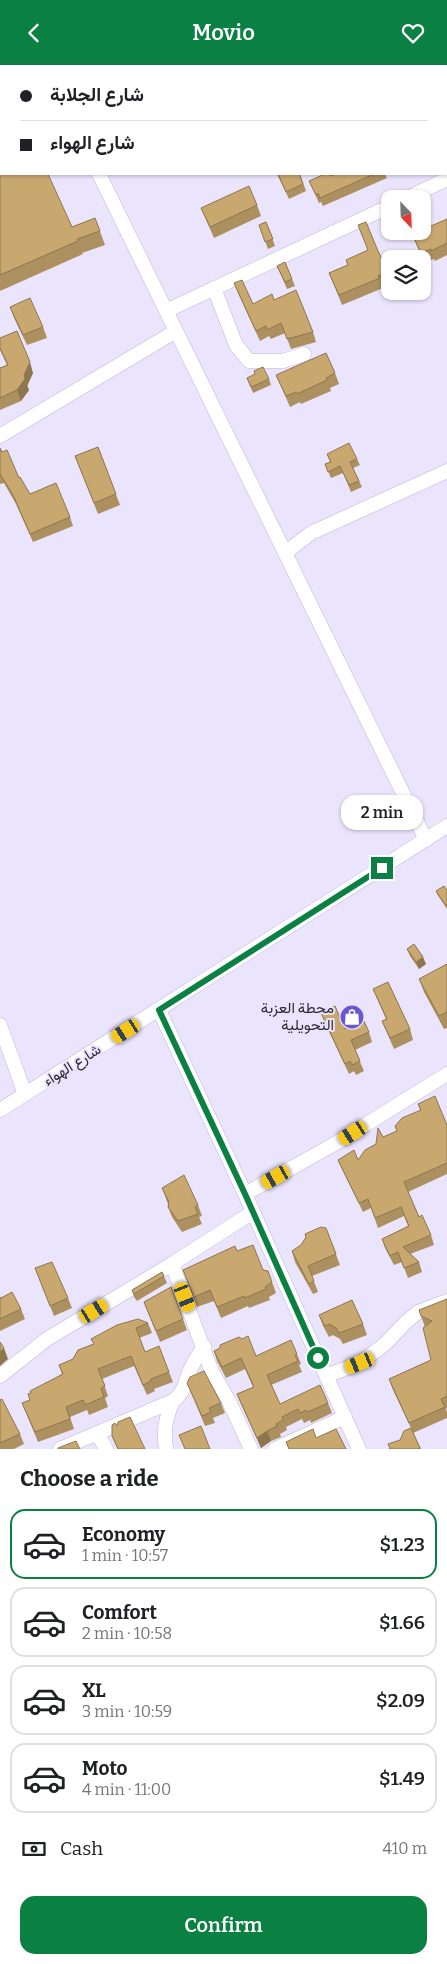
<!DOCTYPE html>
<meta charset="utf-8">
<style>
body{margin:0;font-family:Bitter,Vazirmatn,serif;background:#f2f2f2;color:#202124;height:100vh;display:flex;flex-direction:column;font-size:19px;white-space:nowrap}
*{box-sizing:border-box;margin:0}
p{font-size:16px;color:#757577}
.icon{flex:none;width:28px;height:28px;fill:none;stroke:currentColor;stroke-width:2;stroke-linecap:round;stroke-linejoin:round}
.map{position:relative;height:1384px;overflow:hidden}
.panel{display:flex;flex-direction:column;background:#fff;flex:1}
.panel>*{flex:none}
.top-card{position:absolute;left:0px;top:0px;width:448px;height:110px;box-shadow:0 1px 4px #0004;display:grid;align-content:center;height:110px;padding:0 20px;background:#fff}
.needle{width:32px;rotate:157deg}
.tools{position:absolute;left:381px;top:125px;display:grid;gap:10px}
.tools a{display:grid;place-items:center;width:50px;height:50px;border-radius:10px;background:#fff;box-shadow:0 1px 4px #0004;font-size:25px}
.end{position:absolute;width:22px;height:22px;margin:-11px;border:6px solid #0b8043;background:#fff;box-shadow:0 0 0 2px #fff}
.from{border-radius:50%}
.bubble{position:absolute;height:35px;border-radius:15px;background:#fff;box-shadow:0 1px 4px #0004;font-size:16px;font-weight:600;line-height:35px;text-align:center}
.car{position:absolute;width:15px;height:30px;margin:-15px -8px;border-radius:6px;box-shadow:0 0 4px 1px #0007;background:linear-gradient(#f5c518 24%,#345 0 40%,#f5c518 0 76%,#345 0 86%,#f5c518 0)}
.top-card b{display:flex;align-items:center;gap:18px;height:48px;font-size:19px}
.top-card b+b{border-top:1px solid #e0e0e0}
.top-card i{width:12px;height:12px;background:#202124}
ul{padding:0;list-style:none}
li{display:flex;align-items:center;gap:15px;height:70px;margin:0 10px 8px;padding:0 10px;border:2px solid #e0e0e0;border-radius:15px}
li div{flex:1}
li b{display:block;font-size:19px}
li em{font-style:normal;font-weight:600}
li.selected{border-color:#0b8043}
li>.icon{width:45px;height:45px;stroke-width:1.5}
h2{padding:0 20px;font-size:22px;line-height:60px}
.pay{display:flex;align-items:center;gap:12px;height:55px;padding:0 20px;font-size:19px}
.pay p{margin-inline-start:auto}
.button{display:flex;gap:10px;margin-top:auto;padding:10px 20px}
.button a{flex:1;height:58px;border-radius:15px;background:#0b8043;color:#fff;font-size:20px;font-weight:600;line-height:58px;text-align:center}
header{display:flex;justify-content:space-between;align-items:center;height:65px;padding:0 20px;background:#0b8043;color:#fff;font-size:22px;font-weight:600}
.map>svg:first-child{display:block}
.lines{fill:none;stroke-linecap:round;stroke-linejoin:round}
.minor-casing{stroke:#bfb7d6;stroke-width:15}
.minor{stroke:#fff;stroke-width:14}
.wall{fill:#ad9060}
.shaded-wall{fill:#8d764e}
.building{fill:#c9a870;stroke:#8d764e}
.route{stroke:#0b8043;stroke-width:6}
.labels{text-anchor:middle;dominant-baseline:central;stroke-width:4;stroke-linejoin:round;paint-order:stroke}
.poi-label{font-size:15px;fill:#2c2934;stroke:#eae4fd;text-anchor:end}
.street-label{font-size:15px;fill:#2c2934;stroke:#eae4fd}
</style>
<header><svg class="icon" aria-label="back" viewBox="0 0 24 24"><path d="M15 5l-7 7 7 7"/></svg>Movio<svg class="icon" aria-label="heart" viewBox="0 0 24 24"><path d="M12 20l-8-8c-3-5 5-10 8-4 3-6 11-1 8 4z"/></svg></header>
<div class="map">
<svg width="447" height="1384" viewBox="0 0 447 1384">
<rect width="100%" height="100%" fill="#eae4fd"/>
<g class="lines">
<defs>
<g id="minor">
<path d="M46 0V1"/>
<path d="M438 0 439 1"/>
<path d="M370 1 373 0"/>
<path d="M446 13 447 14"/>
<path d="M0 44 1 43"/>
<path d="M99 109 426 775"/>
<path d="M405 134 447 114"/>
<path d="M214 223 236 280 249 296H283L304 289"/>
<path d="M166 246 390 141"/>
<path d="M0 371 176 266"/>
<path d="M285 488 311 468 447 406"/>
<path d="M159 945 245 1129 359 1384"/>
<path d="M0 960 25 1029"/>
<path d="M0 1045 447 761"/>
<path d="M245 1129 338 1077 447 1009"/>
<path d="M172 1199 212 1307 229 1336 251 1384"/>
<path d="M0 1311 47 1274 172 1199 253 1147"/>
<path d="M326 1311 360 1298 385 1279 405 1258 418 1247 447 1236"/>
<path d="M97 1368 106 1384"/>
<path d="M60 1384 173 1336C186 1326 185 1316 191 1303 194 1296 200 1288 204 1281"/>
<path d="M166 1384C163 1365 166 1352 173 1336"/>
<path d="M275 1384 345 1352"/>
</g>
</defs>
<use href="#minor" class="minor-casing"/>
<use href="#minor" class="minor"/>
</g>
<g class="wall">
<path d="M133 0H205V1H130Z"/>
<path d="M293 0H318L315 1H293Z"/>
<path d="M330 0H351L348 1H330Z"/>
<path d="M0 50 72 162 95 153 105 180 82 188 83 189 0 226Z"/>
<path d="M277 109H300L306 126 289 134Z"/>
<path d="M336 109H385L387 113 323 141 321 137 319 138 309 116 330 111Z"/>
<path d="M257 140 261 151 214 173 201 143Z"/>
<path d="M447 154V190L435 196 434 194 424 198 412 169Z"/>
<path d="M266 157 275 181 268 184 259 160Z"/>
<path d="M407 166H414L408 169Z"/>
<path d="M378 186 388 206 390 211V218L382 221 383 223 342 240 329 208Z"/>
<path d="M277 201 292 214 295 221 287 224Z"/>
<path d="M234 218 253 239 274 235 313 267 316 277 291 284 285 268 271 274 269 271 260 276 238 228Z"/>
<path d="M10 242 43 262 47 273 27 280 14 253Z"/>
<path d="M0 273 33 308 27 321 29 325 21 336 0 345V303L7 300 0 285Z"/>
<path d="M335 308 339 319 330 323 331 326 301 339 300 337 290 342 276 310Z"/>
<path d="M247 313 269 314 271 320 253 328Z"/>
<path d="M98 382 120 440 98 449 75 391Z"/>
<path d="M0 383 30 429 70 452 73 461 33 477 16 439 4 418 0 419Z"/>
<path d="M327 389 357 394 360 400 353 403 362 422 351 427 343 408 331 413 325 399 330 397Z"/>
<path d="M447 825V844L437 829 436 826Z"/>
<path d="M407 884 426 899 419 904 410 891Z"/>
<path d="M447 899V963L444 964 424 927 419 914Z"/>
<path d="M373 924 410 964 413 975 394 984 382 956 386 954Z"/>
<path d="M321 948 345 964 369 967 372 977 355 985 364 1006 356 1010 354 1006 349 1009 325 958Z"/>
<path d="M418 1039 447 1060V1109L408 1127 419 1152 431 1170 434 1180 410 1189 419 1197 422 1207 408 1213 402 1197 394 1200 385 1183 382 1174 408 1161 404 1151 378 1163 371 1143 363 1147 342 1104 338 1095H358L383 1072 397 1066 420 1045Z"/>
<path d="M162 1123 198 1140 202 1151 199 1152 202 1159 182 1167 172 1152 168 1142V1139Z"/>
<path d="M326 1163 340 1200 312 1211 318 1227 313 1229 295 1197 292 1186Z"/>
<path d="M237 1186 263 1205 268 1206 276 1228 269 1232 270 1235 249 1243 248 1241 221 1253 214 1236 197 1242 183 1205Z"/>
<path d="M35 1203 68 1233 72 1243 54 1251Z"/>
<path d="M162 1207 167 1218 137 1236 134 1232 132 1225Z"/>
<path d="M171 1222 187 1265 160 1277 144 1237Z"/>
<path d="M0 1232 1 1233 21 1244 25 1254 0 1266Z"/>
<path d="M447 1234V1343L446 1344 447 1347V1353L413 1368 421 1384H389L400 1375 411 1363 393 1325 389 1314 431 1295 425 1262 421 1251Z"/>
<path d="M319 1250 363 1259 367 1270 343 1279 340 1274 333 1270 329 1272 323 1261Z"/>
<path d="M148 1258 152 1268 139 1273 145 1287 169 1307 173 1317 154 1324 155 1326 147 1330 134 1301 102 1314 108 1331 105 1333 108 1342 89 1350 87 1345 70 1352 74 1364 38 1377 22 1338 30 1335 28 1329 62 1309 59 1300 73 1294 78 1285Z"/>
<path d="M214 1286 256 1291 297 1289 301 1299 299 1300 302 1307 271 1320 280 1339 328 1338 332 1348 311 1358 310 1355 304 1358 302 1354 286 1362 287 1365 280 1369 281 1372 271 1376 261 1383 241 1339 237 1329 253 1322 245 1304 226 1313 217 1296Z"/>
<path d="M187 1318 221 1338 225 1348 213 1353 215 1358 205 1361Z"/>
<path d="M0 1335 20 1369 24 1379 14 1384H0Z"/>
</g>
<g class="shaded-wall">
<path d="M30 297 33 308 27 321 24 310Z"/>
<path d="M25 314 29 325 21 336 17 325Z"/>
<path d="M423 892 426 899 419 904 416 897Z"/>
<path d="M4 1283 8 1294 0 1301V1287Z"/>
<path d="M267 1366 271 1376 261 1383 257 1373Z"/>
</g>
<g class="building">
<path d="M133 0H178L176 1H130Z"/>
<path d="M0 50H1V109H48L72 162 95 153 100 166 77 174 78 176 0 210Z"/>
<path d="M278 109H299L303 119 286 127Z"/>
<path d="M325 109H329L330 111 336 109H374L320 133 318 128 316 130 309 116Z"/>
<path d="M249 121 257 140 210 162 201 143Z"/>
<path d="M447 154V178L431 186V184L421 188 412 169 419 166H422V165Z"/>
<path d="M266 157 273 174 265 177 259 160Z"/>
<path d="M366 157 378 186 388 206 378 211 380 213 339 230 329 208 348 200 346 195 368 185 358 160Z"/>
<path d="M285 197 292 214 285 217 277 201Z"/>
<path d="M242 215 253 239 272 229 274 235 296 225 313 267 287 274 281 258 267 265 266 261 256 266 234 218Z"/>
<path d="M30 233 43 262 23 270 10 242Z"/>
<path d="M17 266 30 297 24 310 25 314 17 325 0 333V303L8 300 0 283V273Z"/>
<path d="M326 288 335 308 326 313 327 315 297 329 296 327 286 331 276 310Z"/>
<path d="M263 302 269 314 251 322 247 313 255 309 254 306Z"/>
<path d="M349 378 357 394 350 397 359 416 349 420 340 401 328 407 325 399 331 397 327 389Z"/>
<path d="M98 382 116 429 94 438 75 391Z"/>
<path d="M0 383 2 387 7 385 19 413 20 412 30 429 56 418 70 452 30 469 13 430 0 409Z"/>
<path d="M444 821 447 825V840L446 841 436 826Z"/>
<path d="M414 879 423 892 416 897 407 884Z"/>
<path d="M447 899V947L439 951 419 914Z"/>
<path d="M388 917 410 964 390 973 382 956 387 954 373 924Z"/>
<path d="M335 941 345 964 364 956 369 967 351 975 360 996 352 1000 350 996 345 999 321 948Z"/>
<path d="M435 1031 447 1060V1098L404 1117 419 1152 422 1150 431 1170 403 1182 419 1197 404 1203 398 1187 390 1191 382 1174 409 1161 401 1142 375 1153 368 1134 359 1138 338 1095 354 1085 358 1095 365 1085 376 1079 378 1063 383 1072 397 1066 395 1061 402 1053 421 1045 418 1039Z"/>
<path d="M184 1110 198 1140 195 1142 198 1149 178 1156 168 1142 169 1137 162 1123Z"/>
<path d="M321 1162 326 1163 336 1189 308 1201 314 1216 309 1219 292 1186 301 1180 306 1172 305 1169Z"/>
<path d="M253 1180 263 1205 268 1206 272 1217 265 1222 266 1224 245 1233 244 1231 217 1242 210 1225 194 1232 183 1205 235 1181 237 1186Z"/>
<path d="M52 1197 68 1233 50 1241 35 1203Z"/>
<path d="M162 1207 164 1211 134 1229 132 1225Z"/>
<path d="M171 1222 183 1254 156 1266 144 1237Z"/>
<path d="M12 1227 21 1244 0 1254V1232L1 1233Z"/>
<path d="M447 1234V1331L441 1334 445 1342 409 1358 389 1314 431 1295 423 1263 432 1256 421 1251 419 1245Z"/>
<path d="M352 1235 363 1259 339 1268 336 1263 329 1259 325 1261 319 1250Z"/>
<path d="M138 1254 148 1258 136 1263 145 1287 159 1281 169 1307 151 1314V1316L143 1320 131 1291 98 1304 105 1321 101 1323 104 1332 85 1340 83 1335 66 1342 70 1354 35 1367 22 1338 30 1335 28 1329 31 1328 30 1326 63 1309 59 1300 73 1294 78 1285 94 1279 91 1274 117 1260Z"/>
<path d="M248 1271 256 1291 291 1275 297 1289 295 1290 298 1296 267 1310 280 1339 320 1320 328 1338 308 1347 306 1345 300 1348 298 1344 282 1352 283 1355 276 1359 277 1361 267 1366 257 1373 237 1329 254 1322 241 1293 222 1302 214 1286 220 1283V1280L239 1272 242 1274Z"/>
<path d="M0 1277 4 1283 0 1287Z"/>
<path d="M204 1306 221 1338 209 1343 211 1347 202 1351 187 1318 190 1312Z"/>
<path d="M2 1334 20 1369 0 1378V1335Z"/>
<path d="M130 1352 145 1384H118L112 1371V1360L115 1358 117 1361 118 1357Z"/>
<path d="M201 1361 210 1384H185L179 1370Z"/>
<path d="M411 1363 420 1383 418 1384H389L390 1383 388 1379 400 1375 404 1366Z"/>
<path d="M313 1364 316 1373 336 1364 346 1384H289L286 1377Z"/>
<path d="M76 1376 80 1384H58V1383Z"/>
</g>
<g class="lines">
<path class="route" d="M318 1293 245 1129 159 945 382 803"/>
</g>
<defs>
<symbol id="shop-disc" viewBox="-11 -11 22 22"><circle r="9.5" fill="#6b57d0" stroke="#eae4fd"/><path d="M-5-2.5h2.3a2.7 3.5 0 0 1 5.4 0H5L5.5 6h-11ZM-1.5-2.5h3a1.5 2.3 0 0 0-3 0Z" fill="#fff"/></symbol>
</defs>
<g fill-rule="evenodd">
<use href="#shop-disc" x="338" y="938" width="28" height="28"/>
</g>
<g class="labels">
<g class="poi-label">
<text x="334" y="943">محطة العزبة<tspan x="334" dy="17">التحويلية</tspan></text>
</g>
<g class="street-label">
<text transform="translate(72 1000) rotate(-32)">شارع الهواء</text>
</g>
</g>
</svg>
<div class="tools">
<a><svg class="needle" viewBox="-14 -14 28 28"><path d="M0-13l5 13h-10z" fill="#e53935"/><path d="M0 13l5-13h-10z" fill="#757577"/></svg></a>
<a><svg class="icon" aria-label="layers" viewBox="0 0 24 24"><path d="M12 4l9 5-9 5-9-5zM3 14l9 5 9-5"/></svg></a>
</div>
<i class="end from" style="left:318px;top:1293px"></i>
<i class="end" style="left:382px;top:803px"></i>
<div class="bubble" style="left:341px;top:730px;width:82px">2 min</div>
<i class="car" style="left:126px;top:966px;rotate:238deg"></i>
<i class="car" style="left:353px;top:1068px;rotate:238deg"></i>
<i class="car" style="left:276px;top:1112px;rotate:241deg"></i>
<i class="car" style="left:185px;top:1232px;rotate:158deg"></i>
<i class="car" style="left:94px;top:1246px;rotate:59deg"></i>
<i class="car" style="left:360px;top:1298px;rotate:248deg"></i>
<div class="top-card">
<b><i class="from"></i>شارع الجلابة</b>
<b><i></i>شارع الهواء</b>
</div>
</div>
<section class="panel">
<h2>Choose a ride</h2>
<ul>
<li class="selected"><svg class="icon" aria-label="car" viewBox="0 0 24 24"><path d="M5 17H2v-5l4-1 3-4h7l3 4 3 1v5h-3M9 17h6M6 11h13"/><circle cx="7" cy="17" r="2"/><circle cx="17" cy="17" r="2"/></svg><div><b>Economy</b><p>1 min · 10:57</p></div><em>$1.23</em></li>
<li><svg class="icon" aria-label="car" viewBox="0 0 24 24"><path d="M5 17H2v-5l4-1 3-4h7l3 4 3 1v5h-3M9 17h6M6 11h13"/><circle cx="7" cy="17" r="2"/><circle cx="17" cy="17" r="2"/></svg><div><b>Comfort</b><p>2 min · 10:58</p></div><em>$1.66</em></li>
<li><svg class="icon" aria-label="car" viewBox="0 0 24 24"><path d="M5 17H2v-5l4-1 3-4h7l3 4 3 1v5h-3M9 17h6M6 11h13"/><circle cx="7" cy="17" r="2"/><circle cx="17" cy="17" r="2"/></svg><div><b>XL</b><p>3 min · 10:59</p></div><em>$2.09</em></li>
<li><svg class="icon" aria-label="car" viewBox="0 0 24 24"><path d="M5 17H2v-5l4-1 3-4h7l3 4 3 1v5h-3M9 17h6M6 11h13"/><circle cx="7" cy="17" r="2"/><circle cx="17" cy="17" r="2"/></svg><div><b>Moto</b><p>4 min · 11:00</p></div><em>$1.49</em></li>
</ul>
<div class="pay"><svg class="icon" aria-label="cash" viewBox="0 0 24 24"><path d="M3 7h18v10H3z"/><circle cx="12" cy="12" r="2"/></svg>Cash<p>410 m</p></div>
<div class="button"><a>Confirm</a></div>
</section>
